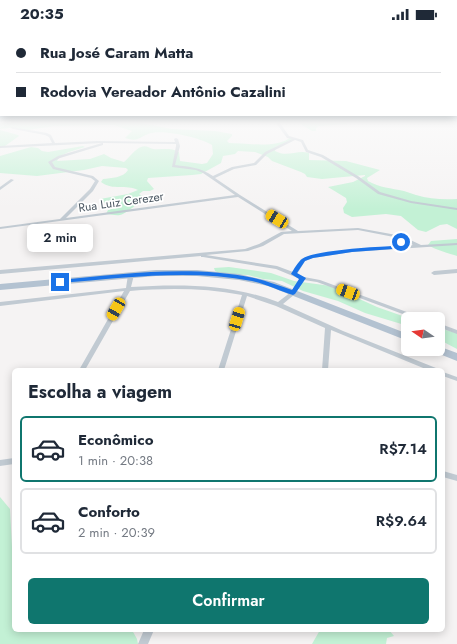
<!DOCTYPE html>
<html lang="pt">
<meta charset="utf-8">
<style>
body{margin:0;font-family:Jost,sans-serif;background:#f6f6f7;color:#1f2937;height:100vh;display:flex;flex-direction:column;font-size:15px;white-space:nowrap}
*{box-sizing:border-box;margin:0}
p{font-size:13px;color:#747a83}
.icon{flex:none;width:22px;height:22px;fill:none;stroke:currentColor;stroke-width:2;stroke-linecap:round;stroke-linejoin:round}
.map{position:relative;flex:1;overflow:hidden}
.sheet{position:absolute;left:12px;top:340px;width:433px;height:264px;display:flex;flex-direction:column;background:#fff;border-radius:6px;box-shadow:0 2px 10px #0003}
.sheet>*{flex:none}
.hud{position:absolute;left:0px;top:0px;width:457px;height:88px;box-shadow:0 2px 10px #0003;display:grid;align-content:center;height:88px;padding:0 16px;background:#fff}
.needle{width:26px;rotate:283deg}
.fabs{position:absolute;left:401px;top:284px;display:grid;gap:8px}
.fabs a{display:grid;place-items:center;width:44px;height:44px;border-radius:6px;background:#fff;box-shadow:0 2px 10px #0003;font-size:20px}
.end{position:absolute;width:18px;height:18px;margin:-9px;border:5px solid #1a73e8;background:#fff;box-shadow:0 0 0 2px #fff}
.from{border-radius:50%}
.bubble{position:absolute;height:28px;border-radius:6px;background:#fff;box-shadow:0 2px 10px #0003;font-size:13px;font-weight:600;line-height:28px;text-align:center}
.car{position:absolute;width:12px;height:24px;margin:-12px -6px;border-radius:5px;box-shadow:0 0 3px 1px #0007;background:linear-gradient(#f5c518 24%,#345 0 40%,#f5c518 0 76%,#345 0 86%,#f5c518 0)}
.hud b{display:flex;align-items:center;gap:14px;height:38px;font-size:15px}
.hud b+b{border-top:1px solid #e0e1e3}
.hud i{width:10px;height:10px;background:#1f2937}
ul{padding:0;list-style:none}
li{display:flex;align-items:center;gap:12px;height:66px;margin:0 8px 6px;padding:0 8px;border:2px solid #e0e1e3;border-radius:6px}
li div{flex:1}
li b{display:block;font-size:15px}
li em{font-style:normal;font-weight:600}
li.current{border-color:#0f766e}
li>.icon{width:36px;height:36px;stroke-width:1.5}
h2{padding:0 16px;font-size:18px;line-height:48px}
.action{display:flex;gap:8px;margin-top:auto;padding:8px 16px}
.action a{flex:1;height:46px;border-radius:6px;background:#0f766e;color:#fff;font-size:16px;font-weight:600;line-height:46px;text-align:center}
.status{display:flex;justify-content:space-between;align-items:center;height:28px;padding:0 20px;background:#fff;direction:ltr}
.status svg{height:11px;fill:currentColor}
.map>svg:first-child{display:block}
.green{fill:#c3f1d5}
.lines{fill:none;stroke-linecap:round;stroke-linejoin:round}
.street{fill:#c1cad2;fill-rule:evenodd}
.primary{fill:#b3c2d1;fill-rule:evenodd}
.route{fill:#1a73e8}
.labels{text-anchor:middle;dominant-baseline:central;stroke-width:3.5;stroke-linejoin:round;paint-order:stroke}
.far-street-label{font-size:12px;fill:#4a5661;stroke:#fff}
</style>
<div class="status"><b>20:35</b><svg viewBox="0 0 49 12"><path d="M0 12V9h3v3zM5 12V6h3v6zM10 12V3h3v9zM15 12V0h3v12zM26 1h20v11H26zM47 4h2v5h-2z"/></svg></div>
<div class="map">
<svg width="457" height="616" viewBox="0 0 457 616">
<rect width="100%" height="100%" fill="#f5f3f3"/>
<g class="green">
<path d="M0 95H141L172 101 215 103 232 106V108L227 113 229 115C246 115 277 121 291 109L294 111C290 116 281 116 276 119L275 123C288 130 297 121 309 125V132L346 133 380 142 367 150 368 153C380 160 391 160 404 163 408 164 412 166 416 167 429 171 444 172 457 171V201L447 196 440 197 426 204 418 202 401 188 386 186 352 189 344 185 343 180 347 174 346 170 328 159 353 154 365 148V147L322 151 307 149 305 146 301 144 272 133 268 129 255 124 238 123 235 126 223 128 221 135 201 146 192 147 148 150 147 153 154 161 150 163H143L139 166 142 168C142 174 125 186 120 187 116 188 111 186 106 186L108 182 114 180V177L102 174 100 171 128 166 138 162C126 156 113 163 101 154L103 151C111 150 123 150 128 142L126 140 102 138 84 142 37 148 0 145V128L31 119 38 120 42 123 48 124 83 118 85 119 69 124 60 128 57 133 90 131 104 126 111 130 124 134C129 130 135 121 141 119 146 117 149 120 153 121 162 122 170 119 179 124L180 133 202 136 207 135 213 126 212 117C202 110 160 100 148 106 138 110 138 114 125 110L132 103 114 97H103L54 98 28 102 10 100 0 101Z"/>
<path d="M299 95H347V96L319 98 316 100V103H312Z"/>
<path d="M0 102 18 107 19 108 5 118 0 119Z"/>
<path d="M457 211V228C450 226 434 221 428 217L431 213Z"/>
<path d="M229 239 271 245 294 253 331 258 377 279 411 291H408V298L365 285 338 273 303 263 282 253 263 251 248 247 222 246 215 243 214 240Z"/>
<path d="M438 300 457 305V321L438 311Z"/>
<path d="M0 469 10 481 12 519 14 522V602H132L137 611 138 616H0Z"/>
<path d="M320 602H389L394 608 387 610 386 616H312Z"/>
</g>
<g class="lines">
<g class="street">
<path d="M276 95H280L289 108 303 112 308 122 323 127 358 148 380 164 411 173 457 180V182L411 175 378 166 356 150 321 129 306 124 301 114 295 112 267 126 256 137 234 141 215 150 240 167 298 203 358 200 402 208 421 217 457 215V217L352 224 313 230 305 233 297 246 304 249 320 252 423 290 424 291H416L317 254 304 252 295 266 283 276 343 303 436 340 437 342H428L331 302 328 342H322L325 300 276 278 247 268 224 342H218L242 267C204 260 168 260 130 263L85 342H79L124 263 0 278V274L126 260 128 247 131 245 134 247 131 259C181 256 231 256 278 274L291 264 300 251 276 241 203 229H201V228L0 246V242L245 221 259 216 281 204 292 203 238 169 0 201V199L60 191 90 161 95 153 91 150 53 141 48 134 58 128 102 115 0 120V118L52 115 49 109 45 107 13 101 11 100 12 99 47 105 51 107 55 115 97 113 175 114 174 111 176 110 178 111 180 118 175 137C191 139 199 139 213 148L232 139 254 135 265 124 292 111 287 110ZM103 115 176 116V118L172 139 196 142 203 145 235 167 66 190 93 163 99 153 93 148 55 139 52 134 60 130 103 117ZM358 202 399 210 413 217 352 222 312 228 301 231 293 244 277 238 206 227 248 223 263 218 284 206Z"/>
<path d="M11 151 14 152 0 162V159Z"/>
<path d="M457 241V245L434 247 431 245 434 243Z"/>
<path d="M438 295 457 302V306L438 299Z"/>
<path d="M443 344 457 349V353L443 348Z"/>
<path d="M14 430V436L0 438V432Z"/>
<path d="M443 443 457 447V453L443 449Z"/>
<path d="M144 602H154L148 616H138Z"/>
</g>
<g class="primary">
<path d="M156 242H197L239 246 274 254 408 306V313L268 258 239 252 197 248H156L0 262V256Z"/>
<path d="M438 318 457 325V333L432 323 431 321H438Z"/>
</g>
</g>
<linearGradient id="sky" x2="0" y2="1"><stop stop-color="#85c3ea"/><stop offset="0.52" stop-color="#fafafa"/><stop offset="1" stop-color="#fafafa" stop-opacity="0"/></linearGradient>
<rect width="457" height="181" fill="url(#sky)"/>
<path class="route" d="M400 213 404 214 403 218 393 221 352 224 313 230 305 233 297 245 306 250 295 266 293 267C280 263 266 256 252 253 189 241 124 250 60 255L57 254 60 252C124 246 190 237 254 250 267 253 280 258 292 262L299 251 291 246C294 241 298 234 302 231 314 222 375 219 392 218L398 216Z"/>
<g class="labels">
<g class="far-street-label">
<text transform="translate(121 174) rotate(-8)">Rua Luiz Cerezer</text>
</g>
</g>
</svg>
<div class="fabs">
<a><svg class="needle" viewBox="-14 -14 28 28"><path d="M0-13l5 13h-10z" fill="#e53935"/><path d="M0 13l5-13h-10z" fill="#747a83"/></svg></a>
</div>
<i class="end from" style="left:401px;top:214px"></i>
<i class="end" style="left:60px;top:254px"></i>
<div class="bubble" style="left:27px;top:196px;width:66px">2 min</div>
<i class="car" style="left:277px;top:191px;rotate:301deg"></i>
<i class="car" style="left:348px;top:264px;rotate:290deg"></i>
<i class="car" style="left:116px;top:281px;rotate:210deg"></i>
<i class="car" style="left:237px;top:291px;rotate:17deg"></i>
<div class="hud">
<b><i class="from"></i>Rua José Caram Matta</b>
<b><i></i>Rodovia Vereador Antônio Cazalini</b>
</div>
<section class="sheet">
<h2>Escolha a viagem</h2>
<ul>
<li class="current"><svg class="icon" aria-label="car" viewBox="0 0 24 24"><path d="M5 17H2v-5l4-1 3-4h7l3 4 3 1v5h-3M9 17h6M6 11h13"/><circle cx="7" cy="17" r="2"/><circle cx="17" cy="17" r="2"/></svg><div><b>Econômico</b><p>1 min · 20:38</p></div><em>R$7.14</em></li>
<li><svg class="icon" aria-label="car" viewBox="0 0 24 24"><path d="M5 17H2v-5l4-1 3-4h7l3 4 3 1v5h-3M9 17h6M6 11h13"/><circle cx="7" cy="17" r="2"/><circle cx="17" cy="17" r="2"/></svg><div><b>Conforto</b><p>2 min · 20:39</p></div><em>R$9.64</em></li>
</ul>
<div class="action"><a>Confirmar</a></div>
</section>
</div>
